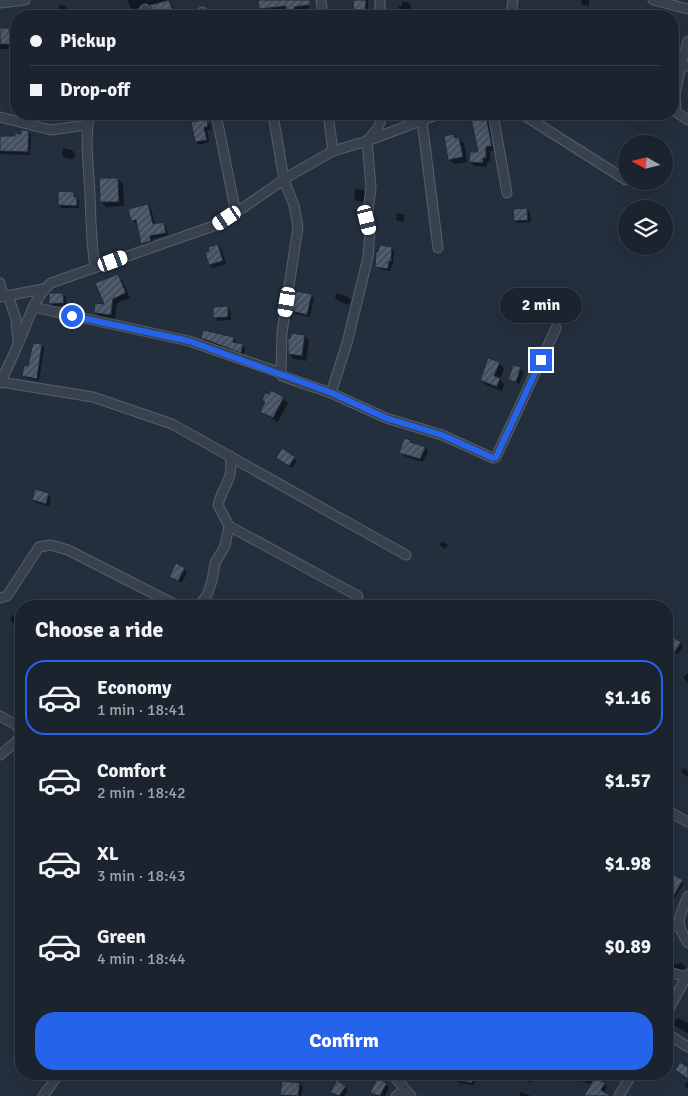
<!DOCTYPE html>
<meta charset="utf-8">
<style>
body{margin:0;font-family:Signika,sans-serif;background:#282f3a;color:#f1f3f6;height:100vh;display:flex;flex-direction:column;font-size:19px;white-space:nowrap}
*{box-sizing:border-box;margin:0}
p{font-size:16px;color:#a0a4aa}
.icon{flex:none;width:28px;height:28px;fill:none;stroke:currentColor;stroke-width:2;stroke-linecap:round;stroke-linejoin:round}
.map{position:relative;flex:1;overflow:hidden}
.drawer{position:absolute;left:15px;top:600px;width:658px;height:480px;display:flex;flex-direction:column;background:#1b232e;border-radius:20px;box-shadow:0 5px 20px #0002,0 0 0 1px #39404a}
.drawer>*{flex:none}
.hud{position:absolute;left:10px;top:10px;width:669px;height:110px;border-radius:20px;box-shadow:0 5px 20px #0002,0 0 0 1px #39404a;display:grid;align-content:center;height:110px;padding:0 20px;background:#1b232e}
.needle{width:32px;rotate:278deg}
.controls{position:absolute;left:618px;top:135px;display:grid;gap:10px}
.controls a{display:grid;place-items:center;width:55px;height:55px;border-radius:50%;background:#1b232e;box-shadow:0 5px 20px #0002,0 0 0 1px #39404a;font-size:25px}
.end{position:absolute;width:22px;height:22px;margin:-11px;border:6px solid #2563eb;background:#fff;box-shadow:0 0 0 2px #fff}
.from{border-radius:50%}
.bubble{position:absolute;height:35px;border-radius:18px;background:#1b232e;box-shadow:0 5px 20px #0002,0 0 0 1px #39404a;font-size:16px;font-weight:800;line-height:35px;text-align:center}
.car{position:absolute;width:15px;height:30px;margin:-15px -8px;border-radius:6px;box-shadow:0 0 4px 1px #0007;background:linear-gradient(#fff 24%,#345 0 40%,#fff 0 76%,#345 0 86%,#fff 0)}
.hud b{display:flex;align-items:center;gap:18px;height:48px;font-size:19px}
.hud b+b{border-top:1px solid #39404a}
.hud i{width:12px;height:12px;background:#f1f3f6}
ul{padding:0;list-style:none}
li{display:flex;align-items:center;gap:15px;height:75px;margin:0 10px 8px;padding:0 10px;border:2px solid transparent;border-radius:20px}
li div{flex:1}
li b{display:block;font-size:19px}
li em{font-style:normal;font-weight:800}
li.active{border-color:#2563eb}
li>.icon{width:45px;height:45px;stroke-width:1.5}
h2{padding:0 20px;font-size:22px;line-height:60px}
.cta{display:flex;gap:10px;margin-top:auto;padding:10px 20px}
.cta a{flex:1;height:58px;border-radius:20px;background:#2563eb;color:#fff;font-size:20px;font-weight:800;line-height:58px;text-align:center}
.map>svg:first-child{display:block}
.shadow{fill:#0007}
.building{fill:url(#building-hatch);stroke:#1f2835}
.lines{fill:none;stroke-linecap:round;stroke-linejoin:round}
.minor-casing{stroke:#565f6c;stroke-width:11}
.minor{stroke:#38414e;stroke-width:9}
.route{stroke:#2563eb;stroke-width:6}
</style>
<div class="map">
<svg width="688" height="1096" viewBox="0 0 688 1096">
<defs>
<pattern id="building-hatch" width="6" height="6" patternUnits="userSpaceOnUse" patternTransform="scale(1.25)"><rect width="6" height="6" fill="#455162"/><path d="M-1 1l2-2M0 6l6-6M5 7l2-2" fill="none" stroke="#5d6877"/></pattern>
</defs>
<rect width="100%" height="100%" fill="#242f3e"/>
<g class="shadow">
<path d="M127 0H170L176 16H153L152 15 155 14 151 4 132 10Z"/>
<path d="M308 0 309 9 297 10 298 14 266 16 265 12 260 8Z"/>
<path d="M355 0H368V14L370 16H355Z"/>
<path d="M581 0H589V6L582 5Z"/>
<path d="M402 2H408L411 5 410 16 401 15 398 12 399 6H402Z"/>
<path d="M64 5 67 8 68 16H60L58 6Z"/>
<path d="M620 10 628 11 631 14 630 16H619Z"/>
<path d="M222 11 226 16H211L210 14Z"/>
<path d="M234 11 247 13 250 16H234Z"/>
<path d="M0 29H9L16 35V49H0Z"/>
<path d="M32 116H39L42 119V123L35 121Z"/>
<path d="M486 117 490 122 496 150 490 151V162H487V167L475 166 470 162 480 154Z"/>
<path d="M206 121 209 124 211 129 207 130 209 142 199 145 196 142Z"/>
<path d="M28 132 31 135 30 155 0 154V137H16Z"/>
<path d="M453 135 464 143 467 162 454 164 450 160Z"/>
<path d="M63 148 72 150 75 153 74 159 65 158 62 155Z"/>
<path d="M118 179 123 184 124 206 106 207 101 202Z"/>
<path d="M355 189 363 190 366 193 364 202 357 201 354 198Z"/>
<path d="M73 193 79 201V208H62L59 205Z"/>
<path d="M148 205 151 208 155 225 163 223 166 226 168 235 152 239 153 244 145 246 142 243 138 222 135 223 132 220Z"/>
<path d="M527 209 530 212 531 222 518 223 515 220Z"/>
<path d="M397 213 404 215V222L396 220Z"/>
<path d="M218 245 221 248 226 264 213 268 210 265 207 253Z"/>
<path d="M391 248 394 251 393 264H392L390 271 380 269 377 266Z"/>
<path d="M118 275 122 280 130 298 117 303 115 318 100 317 95 312 106 305Z"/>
<path d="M336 293 348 297 351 300 349 305 338 301 335 298Z"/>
<path d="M63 294 66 297V305L54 306 51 303Z"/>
<path d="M311 295 314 298 310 317 296 314 293 311Z"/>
<path d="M227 307 230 310 231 320 218 321 215 318Z"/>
<path d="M305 336 309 341 306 361 294 359 289 354Z"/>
<path d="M202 338H233L236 341 235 344 242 345 245 348 244 355 205 341Z"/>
<path d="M42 346 44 348 39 381 26 378 23 376Z"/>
<path d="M499 363 504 368 500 380 504 384 502 391 486 385 481 380Z"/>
<path d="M514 366 524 372 519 384 510 379Z"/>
<path d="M283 398 288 403 278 422 267 416 262 411 266 403Z"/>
<path d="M410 441 413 444 426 448 428 451 423 462 404 456 401 453Z"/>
<path d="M294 458 297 461 292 468 280 460Z"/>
<path d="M48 494 51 497 49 506 36 503 33 500Z"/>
<path d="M442 541 448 545 445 549 439 545Z"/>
<path d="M184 569 187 572 182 583 171 577Z"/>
<path d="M13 615 21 620V629L10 620Z"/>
<path d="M666 637 680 643 683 646 678 654 670 650 669 652 666 650Z"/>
<path d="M688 673V682L683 678Z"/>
<path d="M21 750V764L15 759Z"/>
<path d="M684 768 688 771V777L681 772Z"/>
<path d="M666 785 671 789 668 795 666 794Z"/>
<path d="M682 881 684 883 669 908 668 907 672 882Z"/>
<path d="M666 930 673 935 668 945 666 944Z"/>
<path d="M682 963 685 966 686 971 674 968 671 965Z"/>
<path d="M677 1018 688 1023V1033L674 1025Z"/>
<path d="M354 1074H368L367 1079 357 1078Z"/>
<path d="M402 1074H410L411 1077 407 1080Z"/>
<path d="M458 1074H476L474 1085 459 1083 456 1080Z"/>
<path d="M522 1074H536L531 1083 524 1079 521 1076Z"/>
<path d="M563 1074H591L590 1076 607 1087 604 1093 585 1096 592 1085Z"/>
<path d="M688 1081V1089L684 1086Z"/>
<path d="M300 1084 303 1087 301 1096H283L282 1094Z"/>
<path d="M386 1084 389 1087 385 1096H376L372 1092Z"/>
<path d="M345 1087 348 1090 344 1096H336L331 1092Z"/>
<path d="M521 1092 531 1096H532H519Z"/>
</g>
<g class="building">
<path d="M169 0 175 16H154L150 5Z"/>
<path d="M258 0H310V5L294 7V10L286 11V6L259 9Z"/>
<path d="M353 0H366L365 16H354Z"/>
<path d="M0 28H9V33H16V45L0 44Z"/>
<path d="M486 116 492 146 486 147V158H483V163L469 162 470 152H478L471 119Z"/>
<path d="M207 119 208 127H204L207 140 195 142 191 122Z"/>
<path d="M21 129 29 131 28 152 0 151V136H15V133L21 134Z"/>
<path d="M454 134 455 138 459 137 463 157 448 160 444 136Z"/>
<path d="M99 178H118L119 202H100Z"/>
<path d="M58 191 74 192V197H77V206L58 205Z"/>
<path d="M148 204 153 224 164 222 166 233 150 236 151 241 141 244 136 220 131 221 128 209Z"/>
<path d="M527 208 528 220 514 221 513 209Z"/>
<path d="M218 244 223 261 209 265 205 253 209 251 208 247Z"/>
<path d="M380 245 392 247 391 262 389 261 388 269 375 267 376 252H378Z"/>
<path d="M118 274 126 293 113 299 111 315 94 313 95 303 104 304 95 283Z"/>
<path d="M295 291 312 294 307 315 292 311Z"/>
<path d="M49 293H63L64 303 49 304Z"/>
<path d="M228 306V317L213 318V307Z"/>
<path d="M203 330 234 337 233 342 243 344 241 353 201 338Z"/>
<path d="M291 333 305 335 302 356 288 354V338L290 339Z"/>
<path d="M33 343 42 344 37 379 22 376 24 365 28 366Z"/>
<path d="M488 358 500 362 494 376 500 378 497 387 480 380Z"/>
<path d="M513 365 521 367 516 382 508 380Z"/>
<path d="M271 390 284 397 273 418 260 412 265 402 262 400 265 393 269 394Z"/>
<path d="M404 438 411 440 410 442 426 447 420 459 399 453Z"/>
<path d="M282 448 295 457 289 466 276 458Z"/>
<path d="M35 489 49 493 46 504 32 500Z"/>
<path d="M176 563 185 568 178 581 169 577Z"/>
<path d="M666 633 681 642 675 652 666 647Z"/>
<path d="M674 875 683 880 667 907 670 882Z"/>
<path d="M680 1062 688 1067V1079L675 1070Z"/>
<path d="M456 1074H473L472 1083 455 1080Z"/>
<path d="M595 1077 605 1083 601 1090 611 1096H584Z"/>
<path d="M377 1078 387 1083 380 1096 370 1093Z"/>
<path d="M337 1080 346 1086 339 1096 330 1092Z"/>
<path d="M282 1081 300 1083 298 1096 280 1095Z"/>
</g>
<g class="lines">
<defs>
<g id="minor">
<path d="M321 0 323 16"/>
<path d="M380 0V16"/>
<path d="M653 0 688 9"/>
<path d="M0 3 25 0"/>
<path d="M202 12V16"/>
<path d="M142 16 145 9"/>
<path d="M511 16 513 0"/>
<path d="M688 41 681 65 675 95 676 112 688 120"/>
<path d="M672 63 688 66"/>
<path d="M90 114C84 141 89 167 90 194 91 219 91 243 95 267"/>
<path d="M216 114 236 213"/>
<path d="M273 114 284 180 294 205 298 227 282 332 281 373 282 376 331 393 386 418 442 435 493 458 496 457 556 328"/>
<path d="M328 114 333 151"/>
<path d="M493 114 507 193"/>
<path d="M522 114 626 180"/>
<path d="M0 117 51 130 79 126H84L87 130"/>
<path d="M422 121 438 248"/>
<path d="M0 283 3 296"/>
<path d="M8 295 16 319 18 341"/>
<path d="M0 297 43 289"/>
<path d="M33 307 189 341 281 373"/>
<path d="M0 382 93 397 172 424 406 555"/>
<path d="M0 383C6 370 13 357 18 344 28 323 33 298 51 283L219 224 291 175 333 151 367 141 439 114"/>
<path d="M331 393 347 343 368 257 370 232 367 220 371 187 367 141 378 128 383 114"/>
<path d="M229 526 358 596"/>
<path d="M0 598 7 596 39 547 51 545 68 550 178 606"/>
<path d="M199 606 207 595 212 581 215 563 225 546 229 526 218 505C223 484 234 481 230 456"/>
<path d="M0 716 18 726 20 735 17 741 0 755"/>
<path d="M666 810 688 822"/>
<path d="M688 896C679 918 674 922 688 943"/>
<path d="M666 920 678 927"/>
<path d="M666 971 686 977"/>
<path d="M666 1014 688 974"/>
<path d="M666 1033 688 1047"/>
<path d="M392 1074 411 1096"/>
<path d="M43 1096 59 1074"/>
<path d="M396 1096 406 1090"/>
<path d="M619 1096 632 1074"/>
</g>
</defs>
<use href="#minor" class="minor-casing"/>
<use href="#minor" class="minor"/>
</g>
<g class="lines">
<path class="route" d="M72 316 189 341 332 393 386 418 442 435 493 458 496 457 541 360"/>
</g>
</svg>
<div class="controls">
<a><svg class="needle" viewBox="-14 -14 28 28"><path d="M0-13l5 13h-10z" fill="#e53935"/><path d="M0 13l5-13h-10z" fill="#a0a4aa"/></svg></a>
<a><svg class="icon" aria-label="layers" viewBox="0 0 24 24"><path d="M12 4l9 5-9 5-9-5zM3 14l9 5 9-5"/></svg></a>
</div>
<i class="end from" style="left:72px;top:316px"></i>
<i class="end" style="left:541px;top:360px"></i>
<div class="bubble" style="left:500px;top:288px;width:82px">2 min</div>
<i class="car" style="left:227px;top:218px;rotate:236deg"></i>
<i class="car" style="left:367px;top:220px;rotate:166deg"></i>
<i class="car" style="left:113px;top:261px;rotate:70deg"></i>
<i class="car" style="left:287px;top:302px;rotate:189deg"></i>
<div class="hud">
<b><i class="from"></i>Pickup</b>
<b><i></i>Drop-off</b>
</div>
<section class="drawer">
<h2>Choose a ride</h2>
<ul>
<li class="active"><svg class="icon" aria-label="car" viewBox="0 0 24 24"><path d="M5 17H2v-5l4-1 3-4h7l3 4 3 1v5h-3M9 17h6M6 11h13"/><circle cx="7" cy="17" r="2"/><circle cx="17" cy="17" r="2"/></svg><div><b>Economy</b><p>1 min · 18:41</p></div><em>$1.16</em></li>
<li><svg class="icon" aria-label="car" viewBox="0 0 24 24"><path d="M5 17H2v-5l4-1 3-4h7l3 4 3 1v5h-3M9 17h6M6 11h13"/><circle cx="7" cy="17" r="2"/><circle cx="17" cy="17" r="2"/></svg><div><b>Comfort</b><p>2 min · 18:42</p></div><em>$1.57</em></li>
<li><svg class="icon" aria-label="car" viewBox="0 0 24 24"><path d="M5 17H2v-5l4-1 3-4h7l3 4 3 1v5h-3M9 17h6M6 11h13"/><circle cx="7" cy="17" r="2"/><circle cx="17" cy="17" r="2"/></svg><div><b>XL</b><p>3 min · 18:43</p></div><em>$1.98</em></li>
<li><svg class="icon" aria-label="car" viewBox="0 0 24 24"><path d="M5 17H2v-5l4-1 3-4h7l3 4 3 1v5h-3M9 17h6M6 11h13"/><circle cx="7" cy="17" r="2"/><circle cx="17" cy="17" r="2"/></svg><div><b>Green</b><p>4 min · 18:44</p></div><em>$0.89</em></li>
</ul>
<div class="cta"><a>Confirm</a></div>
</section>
</div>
